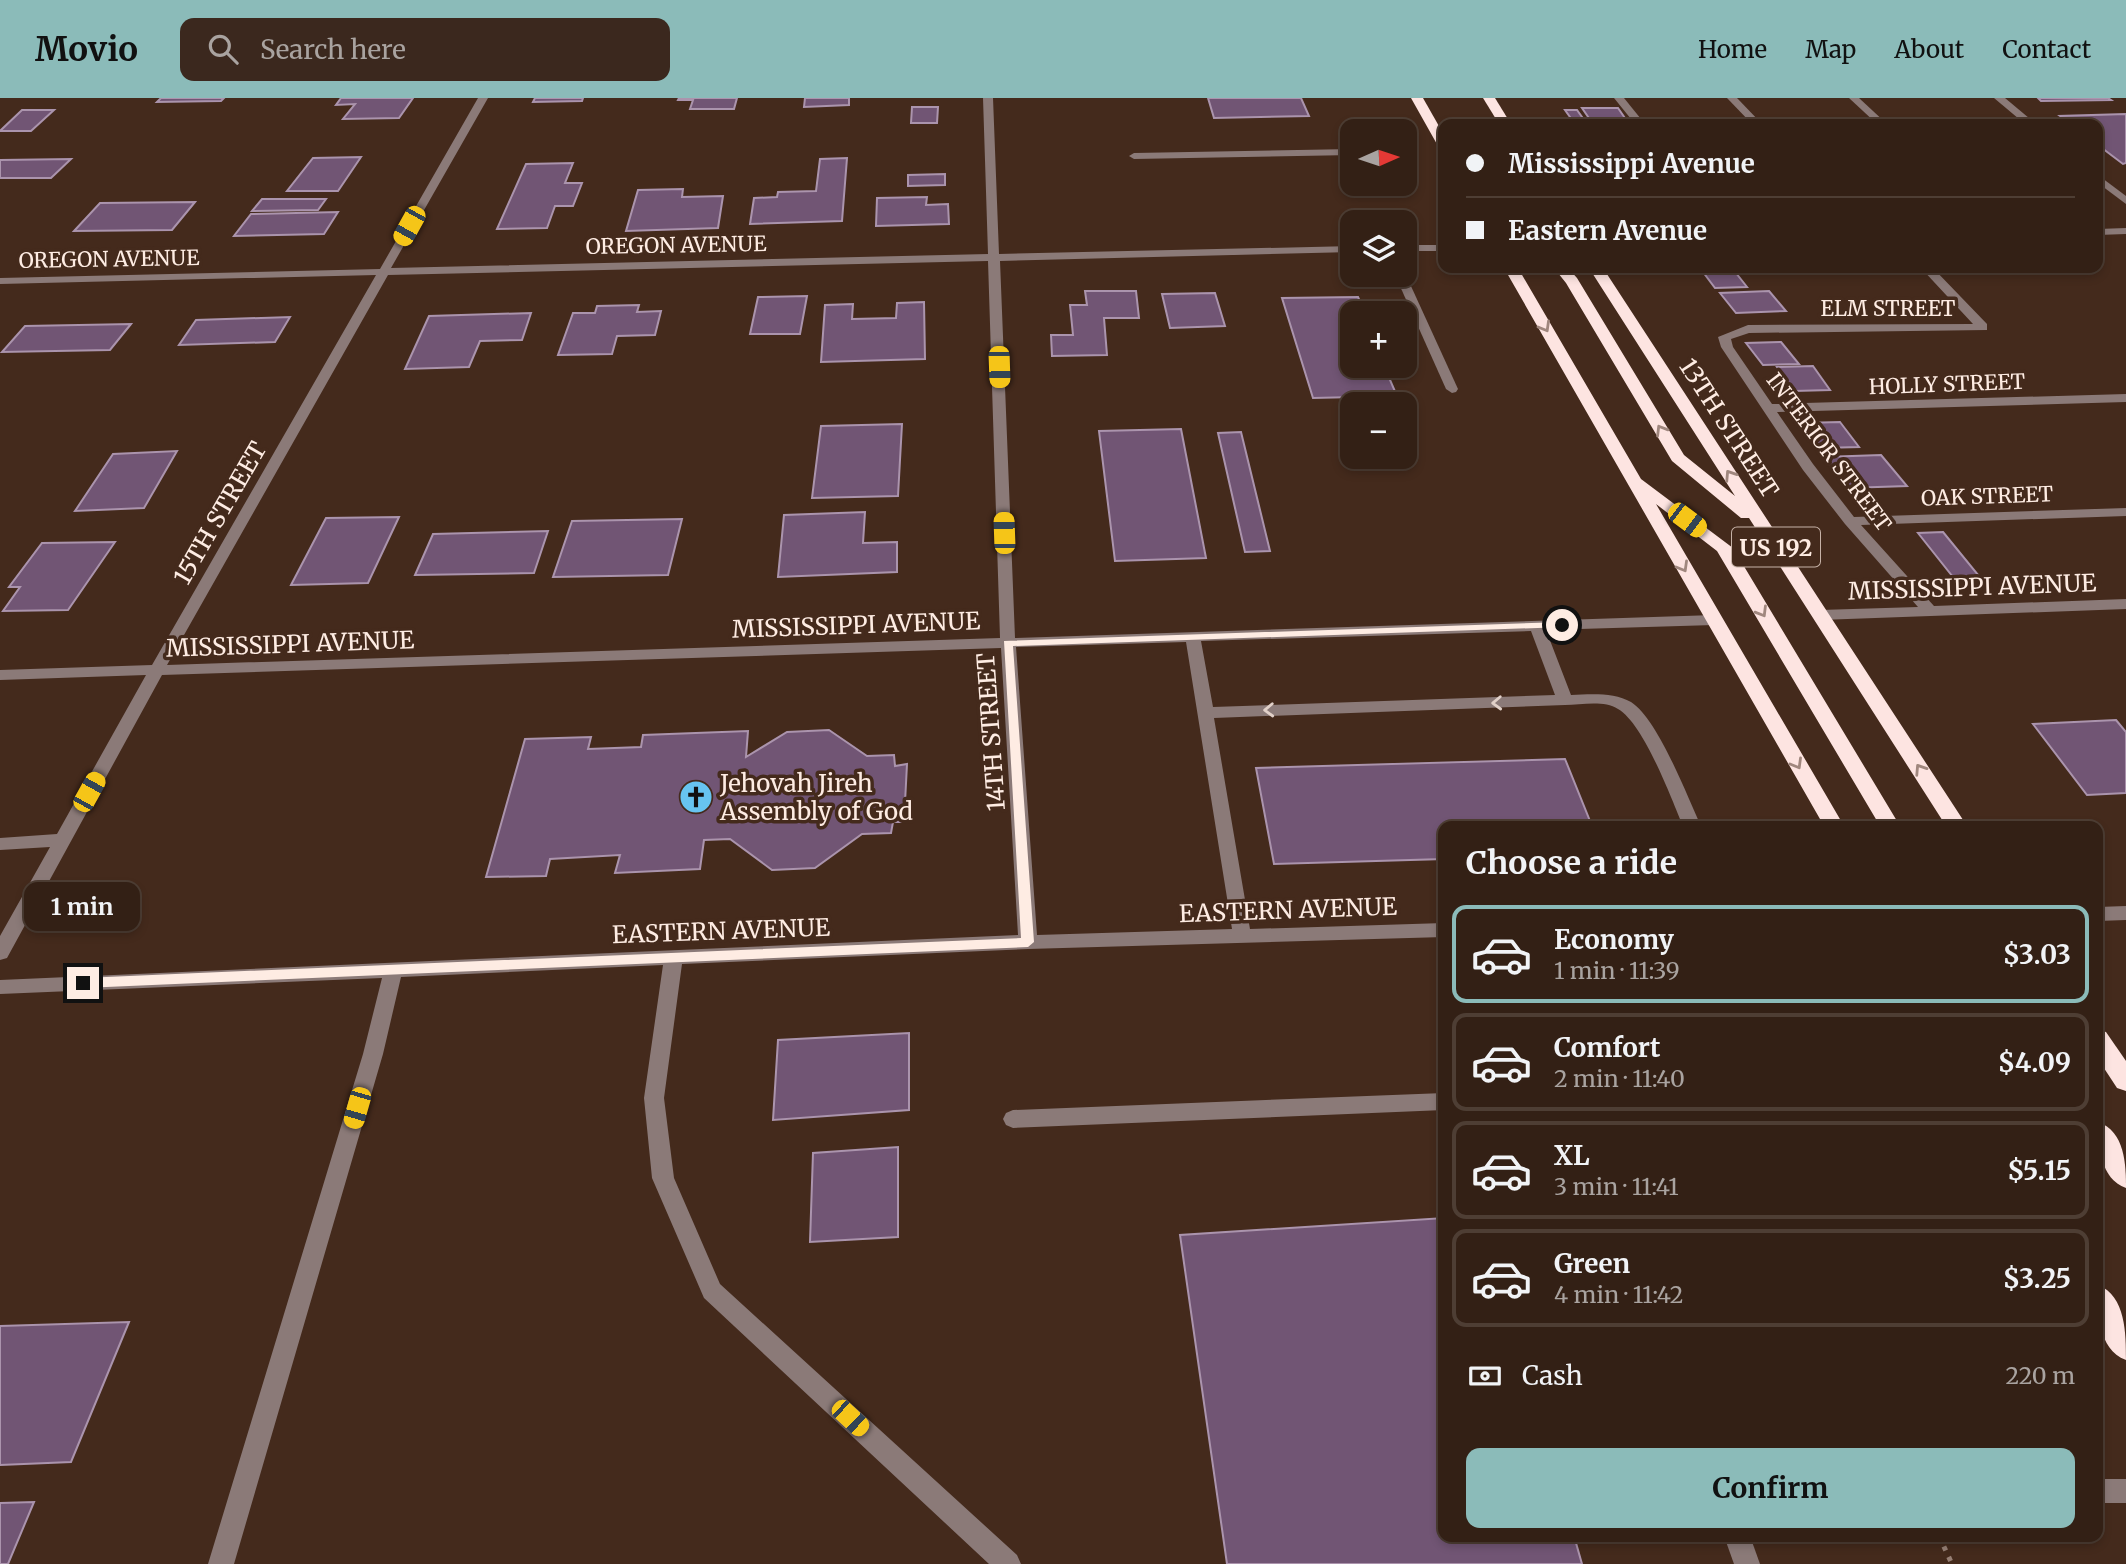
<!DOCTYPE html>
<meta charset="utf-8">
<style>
body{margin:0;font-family:Merriweather,serif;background:#3b281e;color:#f1f3f6;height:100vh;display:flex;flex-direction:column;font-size:26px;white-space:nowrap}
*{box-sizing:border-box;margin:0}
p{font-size:23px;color:#a9a3a0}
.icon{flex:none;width:38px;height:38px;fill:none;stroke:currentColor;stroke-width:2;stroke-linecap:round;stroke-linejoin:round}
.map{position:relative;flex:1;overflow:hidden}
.side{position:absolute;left:1438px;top:723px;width:665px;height:721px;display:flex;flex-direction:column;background:#332015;border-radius:14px;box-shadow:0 4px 10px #0003,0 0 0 2px #4e3e34}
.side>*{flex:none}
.guide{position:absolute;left:1438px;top:21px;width:665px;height:154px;border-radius:14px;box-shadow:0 4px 10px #0003,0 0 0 2px #4e3e34;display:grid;align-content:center;height:154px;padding:0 28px;background:#332015}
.needle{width:46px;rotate:87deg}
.controls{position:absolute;left:1340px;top:21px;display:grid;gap:14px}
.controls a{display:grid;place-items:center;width:77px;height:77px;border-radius:14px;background:#332015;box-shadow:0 4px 10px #0003,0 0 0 2px #4e3e34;font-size:35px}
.end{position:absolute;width:32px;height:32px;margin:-16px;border:9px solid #feece3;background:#111;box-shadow:0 0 0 4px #111}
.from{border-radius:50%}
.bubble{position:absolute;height:49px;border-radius:14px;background:#332015;box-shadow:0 4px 10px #0003,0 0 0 2px #4e3e34;font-size:23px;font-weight:700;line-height:49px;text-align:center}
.car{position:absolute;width:21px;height:42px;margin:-21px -10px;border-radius:9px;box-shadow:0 0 5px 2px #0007;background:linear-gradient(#f5c518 24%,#345 0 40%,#f5c518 0 76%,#345 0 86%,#f5c518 0)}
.guide b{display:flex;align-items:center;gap:24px;height:66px;font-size:26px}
.guide b+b{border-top:2px solid #4e3e34}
.guide i{width:18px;height:18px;background:#f1f3f6}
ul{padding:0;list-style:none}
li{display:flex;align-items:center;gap:21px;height:98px;margin:0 14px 10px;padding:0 14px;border:4px solid #4e3e34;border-radius:14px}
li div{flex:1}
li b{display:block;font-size:26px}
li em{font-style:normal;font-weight:700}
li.active{border-color:#8bbbb9}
li>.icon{width:63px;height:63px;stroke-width:1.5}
h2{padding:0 28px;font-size:32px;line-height:84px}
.pay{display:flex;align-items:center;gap:18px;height:77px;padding:0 28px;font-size:26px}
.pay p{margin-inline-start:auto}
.primary-button{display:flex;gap:14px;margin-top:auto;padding:14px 28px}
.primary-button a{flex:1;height:80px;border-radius:14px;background:#8bbbb9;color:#111;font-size:28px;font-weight:700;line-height:80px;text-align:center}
header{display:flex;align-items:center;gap:42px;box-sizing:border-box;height:98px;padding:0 35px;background:#8bbbb9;color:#111}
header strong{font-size:33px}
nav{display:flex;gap:38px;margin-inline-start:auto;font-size:24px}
.search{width:490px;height:63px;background:#3b281e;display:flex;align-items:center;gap:18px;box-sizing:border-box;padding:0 24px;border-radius:14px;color:#a9a3a0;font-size:26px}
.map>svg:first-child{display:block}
.building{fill:#715574;stroke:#ab94ad;stroke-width:2}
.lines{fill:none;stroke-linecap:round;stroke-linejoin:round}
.path{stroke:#967f74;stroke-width:5;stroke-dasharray:4.5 7;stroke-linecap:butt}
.minor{fill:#8b7a78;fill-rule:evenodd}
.highway{fill:#fde4e1;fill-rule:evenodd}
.oneway{stroke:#a0877e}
.oneway2{stroke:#e1d0c8}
.route{fill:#feece3}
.labels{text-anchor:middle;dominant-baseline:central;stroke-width:7;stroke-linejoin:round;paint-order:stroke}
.far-street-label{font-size:21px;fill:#feece3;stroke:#442a1c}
.shield{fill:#442a1c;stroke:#c6b2a7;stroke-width:2}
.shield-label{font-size:23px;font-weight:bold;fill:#feece3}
.street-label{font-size:24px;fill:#feece3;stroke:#442a1c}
.poi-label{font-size:24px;fill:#feece3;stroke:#442a1c;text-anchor:start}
</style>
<header>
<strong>Movio</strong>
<div class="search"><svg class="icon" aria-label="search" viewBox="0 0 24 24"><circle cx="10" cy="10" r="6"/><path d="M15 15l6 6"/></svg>Search here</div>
<nav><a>Home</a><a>Map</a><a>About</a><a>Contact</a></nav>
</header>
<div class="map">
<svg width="2126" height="1466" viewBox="0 0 2126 1466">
<rect width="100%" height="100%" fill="#442a1c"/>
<g class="building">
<path d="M161 0H224L221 3 157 4Z"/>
<path d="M341 0H413L399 20 343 21 355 6 336 7Z"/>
<path d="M535 0H583L582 3 533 4Z"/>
<path d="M679 0H737L734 11H690L693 2H678Z"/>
<path d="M805 0H849V7L804 9Z"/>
<path d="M1208 0H1301L1309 18 1214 20Z"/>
<path d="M2038 0H2108L2111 2 2041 3Z"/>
<path d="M912 9H938L937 25H911Z"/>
<path d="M1582 10H1618L1629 26H1593Z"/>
<path d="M22 12H54L31 33H0Z"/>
<path d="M1565 12H1577L1587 26H1575Z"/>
<path d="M2126 16V65L2123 66 2098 47V26H2071L2060 18Z"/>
<path d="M361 59 338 93H287L313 60Z"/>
<path d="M847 60 842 123 750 126 754 100 777 99 778 94 816 93 820 61Z"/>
<path d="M71 61 51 80H0V62Z"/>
<path d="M573 65 565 85H582L573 108H555L547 130 497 131 526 66Z"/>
<path d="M945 76V87L908 88V77Z"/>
<path d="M683 91 682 99 723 98 718 130 626 133 638 92Z"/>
<path d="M927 99 926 107 948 106 949 126 876 128 877 100Z"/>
<path d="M262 101H326L318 112 252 113Z"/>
<path d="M195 104 172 132 74 133 100 105Z"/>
<path d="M338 114 324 136 234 138 251 116Z"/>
<path d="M1700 170H1732L1747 189 1715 190Z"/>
<path d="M1085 193H1136L1139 220H1104L1107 257 1052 258 1051 237H1073L1070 207H1087Z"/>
<path d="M1769 193 1786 213 1736 215 1720 195Z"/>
<path d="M1215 195 1225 228 1170 230 1162 196Z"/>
<path d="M807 198 800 236H750L758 199Z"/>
<path d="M1358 199 1365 215H1353V268H1384L1397 298 1313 300 1282 200Z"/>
<path d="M924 204 925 261 821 264 825 207 853 206 852 221 896 220 897 205Z"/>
<path d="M639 207 637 214 661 213 655 237 617 238 612 256 558 257 573 215H595L597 208Z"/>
<path d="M531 215 522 242 480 243 469 269 405 271 429 218Z"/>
<path d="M290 219 275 244 179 247 196 222Z"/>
<path d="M131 226 110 252 2 254 25 228Z"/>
<path d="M1781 244 1799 266 1763 267 1746 245Z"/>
<path d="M1813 268 1830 292 1794 293 1777 269Z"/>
<path d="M1840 324 1859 349 1821 350 1803 325Z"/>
<path d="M902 326 898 398 812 400 821 328Z"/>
<path d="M1181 331 1206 460 1115 463 1099 333Z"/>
<path d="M1241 334 1270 453 1245 454 1218 335Z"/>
<path d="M177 353 144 410 75 413 113 356Z"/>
<path d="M1881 357 1907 388 1847 390 1824 359Z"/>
<path d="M865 414 863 445 897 444V474L778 479 784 417Z"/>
<path d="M399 419 368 485 291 487 326 420Z"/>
<path d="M682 421 668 477 553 479 572 423Z"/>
<path d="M548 433 534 475 415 477 433 436Z"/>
<path d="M1943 434 1979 478 1953 479 1918 435Z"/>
<path d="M115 444 68 512 3 513 20 489H9L42 445Z"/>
<path d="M2116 622 2126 634V695L2087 697 2033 626Z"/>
<path d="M829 632 867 658 894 657 895 668 907 666 904 724H893L891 735 862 736 815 770 772 772 730 741 704 742 700 771 615 775 620 757 550 761 546 778 486 779 525 641 591 639 588 651 641 649 643 637 748 633 746 659 787 634Z"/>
<path d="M1565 661 1592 728H1444V761L1274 766 1256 670Z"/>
<path d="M909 935V1012L773 1022 778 942Z"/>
<path d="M898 1049V1139L810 1144 813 1055Z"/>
<path d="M1444 1120V1438H1574L1582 1466H1227L1180 1137Z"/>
<path d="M129 1224 71 1364 0 1367V1228Z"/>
<path d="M34 1404 8 1466H0V1405Z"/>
</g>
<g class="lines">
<path class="path" d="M1939 1438 1952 1466"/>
<g class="minor">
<path d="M478 0H488L391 170 988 156 983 0H993L999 156 1353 148V154L1000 163 1015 540 1714 517 1722 522 1714 527 1546 532 1571 597C1590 596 1614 594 1631 604 1658 621 1687 698 1701 728H1683C1671 700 1644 626 1618 611 1604 602 1581 607 1565 607L1214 620 1250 831 1444 825V839L1028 851 682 866 664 1000 674 1080 720 1186 1017 1457 1021 1466H989L704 1200 652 1080 644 1000 663 867 401 879 383 956 234 1466H208L363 956 382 880 0 896V882L1018 837 1001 550 162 577 7 860 0 862V838L50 749 0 752V740L57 736 146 577 0 582V572L152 567 376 177 0 186V180L380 171ZM988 163 1000 540 167 567 388 177ZM1531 533 1555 597 1213 609 1201 543ZM1186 544 1232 831 1037 837 1016 549Z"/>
<path d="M1614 0H1624L1645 26H1635Z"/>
<path d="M1727 0H1737L1762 26H1752Z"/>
<path d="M1849 0H1859L1887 26H1877Z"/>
<path d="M1994 0H2005L2036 26H2025Z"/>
<path d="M1353 51V57L1134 61 1129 58 1134 55Z"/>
<path d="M2098 77 2126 98V106L2098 85Z"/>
<path d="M2126 130V136L2098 137V131Z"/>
<rect x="1405" y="147" width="39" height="6"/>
<path d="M1921 170H1933L1987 226V232L1749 235 1731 241 1733 249 1772 306 2126 296V304L1777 314 1813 366 1854 419 2126 410V418L1861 427 1934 508 2126 501V511L1820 522 1812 517 1820 512 1918 509 1845 426 1803 372 1721 249 1718 239 1748 227 1973 226Z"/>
<path d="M1405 175 1458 291 1456 294 1452 295 1446 291 1395 177Z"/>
<path d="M2126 808V822L2098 823V809Z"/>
<path d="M1444 995V1012L1013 1030 1006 1027 1003 1021 1006 1015 1013 1012Z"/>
<rect x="2098" y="1381" width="28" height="24"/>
<path d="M1724 1438H1750L1760 1466H1734Z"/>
</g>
<g class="highway">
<path d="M1411 0H1423L1444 37V51L1438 48Z"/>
<path d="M1483 0H1495L1511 26H1499Z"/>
<path d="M1504 170H1518L1641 381 1733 450 1900 728H1880L1717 453 1656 406 1844 728H1824Z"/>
<path d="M1554 170H1568L1577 180 1684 357 1735 398 1589 170H1603L1967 728H1946L1749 420H1741L1672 363 1566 185Z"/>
<path d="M2098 932 2106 934 2126 963V993L2117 990 2098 961Z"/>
<path d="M2098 1024C2125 1033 2126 1067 2126 1090 2100 1081 2098 1047 2098 1024Z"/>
<path d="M2098 1187C2126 1198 2126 1236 2126 1262 2097 1251 2098 1213 2098 1187Z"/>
</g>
</g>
<defs><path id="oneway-chevron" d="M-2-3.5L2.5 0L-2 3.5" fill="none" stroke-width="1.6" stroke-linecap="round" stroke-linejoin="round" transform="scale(1.75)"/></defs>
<g class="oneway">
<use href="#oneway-chevron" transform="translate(1545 229) rotate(60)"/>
<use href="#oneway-chevron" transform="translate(1661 332) rotate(-121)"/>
<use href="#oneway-chevron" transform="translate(1730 377) rotate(-123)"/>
<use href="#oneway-chevron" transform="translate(1683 469) rotate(60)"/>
<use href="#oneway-chevron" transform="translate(1762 514) rotate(59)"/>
<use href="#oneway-chevron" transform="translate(1797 666) rotate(60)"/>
<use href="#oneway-chevron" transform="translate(1920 671) rotate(-123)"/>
</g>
<g class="oneway2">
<use href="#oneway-chevron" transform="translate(1497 605) rotate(178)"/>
<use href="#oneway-chevron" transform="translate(1269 612) rotate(178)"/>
</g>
<path class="route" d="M1562 524 1565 525V529L1013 548 1034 844 1028 849 83 890 77 885 83 880 1021 840 1004 543Z"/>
<defs>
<symbol id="church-disc" viewBox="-11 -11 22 22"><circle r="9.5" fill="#67c4f0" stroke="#442a1c"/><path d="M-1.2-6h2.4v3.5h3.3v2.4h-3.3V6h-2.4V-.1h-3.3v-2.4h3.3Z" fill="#111"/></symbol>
</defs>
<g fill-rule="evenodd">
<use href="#church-disc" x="677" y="680" width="38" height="38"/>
</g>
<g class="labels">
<g class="far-street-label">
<text transform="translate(676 147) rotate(-1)">OREGON AVENUE</text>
<text transform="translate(109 161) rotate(-1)">OREGON AVENUE</text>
<text x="1888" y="210">ELM STREET</text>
<text transform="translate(1947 286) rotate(-2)">HOLLY STREET</text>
<text transform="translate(1829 354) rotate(53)">INTERIOR STREET</text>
<text transform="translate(1987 398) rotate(-2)">OAK STREET</text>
</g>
<rect class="shield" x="1732" y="429.5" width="88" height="39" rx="5"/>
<g class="shield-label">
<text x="1776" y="449">US 192</text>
</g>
<g class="street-label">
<text transform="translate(1729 330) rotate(57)">13TH STREET</text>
<text transform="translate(220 415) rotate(-60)">15TH STREET</text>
<text transform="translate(1972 489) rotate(-2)">MISSISSIPPI AVENUE</text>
<text transform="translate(856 527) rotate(-2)">MISSISSIPPI AVENUE</text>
<text transform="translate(290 546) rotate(-2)">MISSISSIPPI AVENUE</text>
<text transform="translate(991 634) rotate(-94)">14TH STREET</text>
<text transform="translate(1288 812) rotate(-2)">EASTERN AVENUE</text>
<text transform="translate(721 833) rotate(-2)">EASTERN AVENUE</text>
</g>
<g class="poi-label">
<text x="720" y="685">Jehovah Jireh<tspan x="720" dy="28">Assembly of God</tspan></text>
</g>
</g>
</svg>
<div class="controls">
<a><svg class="needle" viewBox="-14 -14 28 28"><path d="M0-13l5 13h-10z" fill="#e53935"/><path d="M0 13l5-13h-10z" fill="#a9a3a0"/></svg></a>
<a><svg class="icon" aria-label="layers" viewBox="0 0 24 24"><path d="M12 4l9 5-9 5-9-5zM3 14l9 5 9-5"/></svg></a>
<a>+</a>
<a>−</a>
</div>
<i class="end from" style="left:1562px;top:527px"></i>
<i class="end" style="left:83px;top:885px"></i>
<div class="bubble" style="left:24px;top:784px;width:116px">1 min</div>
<i class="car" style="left:409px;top:128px;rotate:209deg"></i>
<i class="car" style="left:999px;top:269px;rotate:178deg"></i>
<i class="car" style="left:1687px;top:422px;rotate:127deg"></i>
<i class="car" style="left:1004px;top:435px;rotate:358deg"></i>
<i class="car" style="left:89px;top:694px;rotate:29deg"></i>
<i class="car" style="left:357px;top:1010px;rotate:196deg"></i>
<i class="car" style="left:850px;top:1320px;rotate:133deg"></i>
<div class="guide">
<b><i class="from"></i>Mississippi Avenue</b>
<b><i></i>Eastern Avenue</b>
</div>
<section class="side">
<h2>Choose a ride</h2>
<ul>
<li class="active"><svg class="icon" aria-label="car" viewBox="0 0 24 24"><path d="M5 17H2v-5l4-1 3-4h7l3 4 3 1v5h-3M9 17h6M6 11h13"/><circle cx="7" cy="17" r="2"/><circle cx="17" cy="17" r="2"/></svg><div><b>Economy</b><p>1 min · 11:39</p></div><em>$3.03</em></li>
<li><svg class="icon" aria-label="car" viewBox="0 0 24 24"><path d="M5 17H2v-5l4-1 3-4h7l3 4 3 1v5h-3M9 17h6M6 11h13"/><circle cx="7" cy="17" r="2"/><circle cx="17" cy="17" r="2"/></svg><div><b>Comfort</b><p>2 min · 11:40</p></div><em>$4.09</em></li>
<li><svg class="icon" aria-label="car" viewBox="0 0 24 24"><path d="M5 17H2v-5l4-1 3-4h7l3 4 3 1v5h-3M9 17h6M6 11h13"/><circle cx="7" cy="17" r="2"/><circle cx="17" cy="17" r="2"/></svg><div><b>XL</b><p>3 min · 11:41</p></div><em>$5.15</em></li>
<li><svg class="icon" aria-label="car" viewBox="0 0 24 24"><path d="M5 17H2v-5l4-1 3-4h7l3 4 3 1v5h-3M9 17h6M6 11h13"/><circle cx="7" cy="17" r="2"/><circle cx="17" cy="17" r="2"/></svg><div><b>Green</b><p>4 min · 11:42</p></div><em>$3.25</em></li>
</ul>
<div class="pay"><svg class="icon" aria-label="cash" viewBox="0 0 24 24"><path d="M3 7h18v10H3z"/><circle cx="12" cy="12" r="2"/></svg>Cash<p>220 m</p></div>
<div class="primary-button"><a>Confirm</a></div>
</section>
</div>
